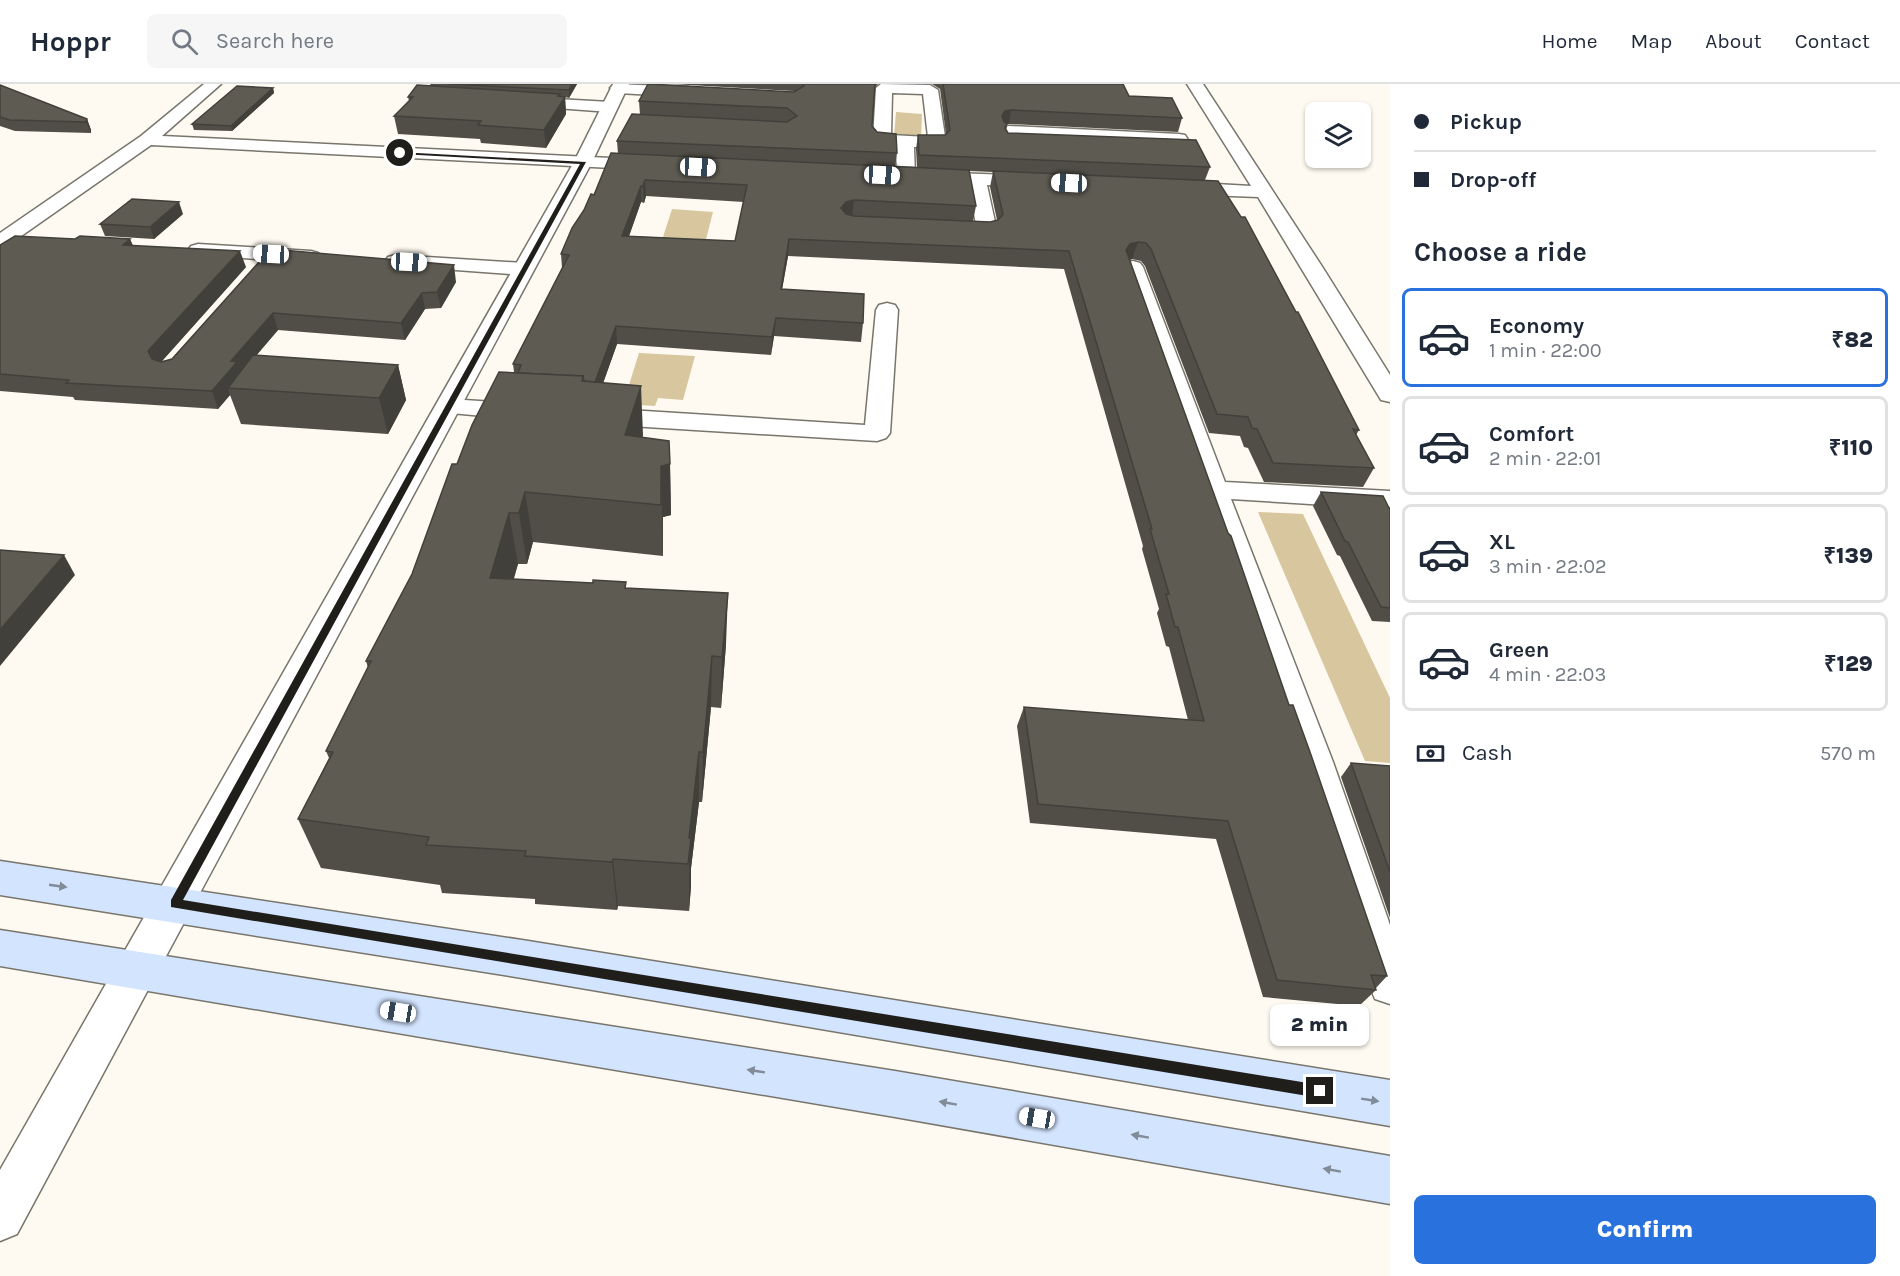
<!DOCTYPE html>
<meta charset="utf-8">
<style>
body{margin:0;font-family:Karla,sans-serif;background:#f6f6f7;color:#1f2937;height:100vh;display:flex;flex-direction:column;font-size:22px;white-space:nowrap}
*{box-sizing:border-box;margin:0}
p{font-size:20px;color:#747a83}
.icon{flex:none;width:33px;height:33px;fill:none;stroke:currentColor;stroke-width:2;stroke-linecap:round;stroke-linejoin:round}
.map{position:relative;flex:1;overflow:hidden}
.panel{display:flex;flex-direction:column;background:#fff;width:510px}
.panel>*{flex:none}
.top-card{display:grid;align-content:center;height:132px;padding:0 24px;background:#fff}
.buttons{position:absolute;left:1305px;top:18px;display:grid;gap:12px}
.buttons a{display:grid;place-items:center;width:66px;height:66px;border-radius:9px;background:#fff;box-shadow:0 2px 4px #0004;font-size:30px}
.end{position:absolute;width:27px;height:27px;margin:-14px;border:8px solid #201e1b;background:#fff;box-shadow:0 0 0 3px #fff}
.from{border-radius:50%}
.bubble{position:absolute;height:42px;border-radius:9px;background:#fff;box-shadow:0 2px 4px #0004;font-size:20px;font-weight:800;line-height:42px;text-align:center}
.car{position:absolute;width:18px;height:36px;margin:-18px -9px;border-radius:8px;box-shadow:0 0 4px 2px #0007;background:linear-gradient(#fff 24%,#345 0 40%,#fff 0 76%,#345 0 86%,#fff 0)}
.top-card b{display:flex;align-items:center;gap:21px;height:57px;font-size:22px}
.top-card b+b{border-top:2px solid #e0e1e3}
.top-card i{width:15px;height:15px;background:#1f2937}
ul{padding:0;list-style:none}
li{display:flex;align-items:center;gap:18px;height:99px;margin:0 12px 9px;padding:0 12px;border:3px solid #e0e1e3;border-radius:9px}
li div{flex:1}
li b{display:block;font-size:22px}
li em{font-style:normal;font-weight:800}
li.active{border-color:#2971dd}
li>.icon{width:54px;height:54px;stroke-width:1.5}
h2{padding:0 24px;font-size:27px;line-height:72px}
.pay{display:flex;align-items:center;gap:15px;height:66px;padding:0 24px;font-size:22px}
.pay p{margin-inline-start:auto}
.primary-button{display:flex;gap:12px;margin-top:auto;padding:12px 24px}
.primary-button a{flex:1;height:69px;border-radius:9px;background:#2971dd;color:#fff;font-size:24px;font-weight:800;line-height:69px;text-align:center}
header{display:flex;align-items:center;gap:36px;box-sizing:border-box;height:84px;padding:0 30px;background:#fff;border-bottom:2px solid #e0e1e3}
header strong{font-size:28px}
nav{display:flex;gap:33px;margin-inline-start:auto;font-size:21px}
.search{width:420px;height:54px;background:#f6f6f7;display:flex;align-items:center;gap:15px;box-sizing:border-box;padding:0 21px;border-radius:9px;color:#747a83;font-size:22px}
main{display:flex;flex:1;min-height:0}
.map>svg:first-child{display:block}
.green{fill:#d7c69e}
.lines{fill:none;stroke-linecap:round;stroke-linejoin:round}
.minor-casing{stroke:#78756c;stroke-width:3}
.tertiary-casing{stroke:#78756c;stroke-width:3}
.secondary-casing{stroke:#78756c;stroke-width:3}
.minor{fill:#fff;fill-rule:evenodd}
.tertiary{fill:#fff;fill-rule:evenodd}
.secondary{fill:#d3e4fe;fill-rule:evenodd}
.wall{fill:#514e47;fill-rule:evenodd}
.shaded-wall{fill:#42403a}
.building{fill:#5e5b53;stroke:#42403a;stroke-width:1.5;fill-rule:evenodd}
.oneway{fill:#828b98}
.route{fill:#201e1b}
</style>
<header>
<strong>Hoppr</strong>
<div class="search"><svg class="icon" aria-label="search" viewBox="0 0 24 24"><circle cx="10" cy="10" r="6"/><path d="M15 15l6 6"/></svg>Search here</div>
<nav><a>Home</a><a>Map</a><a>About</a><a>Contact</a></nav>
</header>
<main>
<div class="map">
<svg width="1390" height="1192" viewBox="0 0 1390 1192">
<rect width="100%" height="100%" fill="#fefaf1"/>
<g class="green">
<path d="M896 28 922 30 921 54 894 52Z"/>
<path d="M672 125 713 128 705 159 662 156Z"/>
<path d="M639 269 695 272 683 316 658 314 655 322 623 320Z"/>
<path d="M1258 428 1303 430 1390 614V679L1365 677Z"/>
</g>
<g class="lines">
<defs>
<g id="minor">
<path d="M204 0H221L162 52 652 76 658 77 661 81 658 85 652 86 151 61 7 162 0 164V149L141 52Z"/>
<path d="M615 0 689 3 697 8 689 13 618 9 610 4Z"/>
<path d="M881 0 930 1 938 6 946 59 943 63H914L915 92 912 96H900L897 92 896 62 876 60 873 56 876 4ZM892 9 923 10 928 53 891 51Z"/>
<path d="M1187 0H1203L1323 184 1390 291V318L1381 316 1378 311 1258 113 1180 110 1173 108 1171 104 1173 100 1180 98 1251 102Z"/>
<path d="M522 13 610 18 618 23 610 28 516 21 514 18Z"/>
<path d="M1009 42 1179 50 1185 51 1193 64 1190 68C1176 71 1155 70 1141 67L1138 63 1144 58 1003 51 1001 47 1003 43Z"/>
<path d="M925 88 1036 92 1043 94 1045 98 1043 102 1036 104 987 101 997 147 994 151 987 153 945 149 942 145 945 141 976 140 968 100 919 97 916 93 919 89Z"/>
<path d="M198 160 311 167 318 169 321 173 318 177 311 179 191 170 188 166 191 162Z"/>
<path d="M395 171 524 179 531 181 534 185 531 189 524 191 388 181 385 177 388 173Z"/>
<path d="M1133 177 1140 179 1143 183 1225 398 1390 407V425L1231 415 1333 678 1390 841V920L1375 915 1369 901 1297 678 1123 183 1126 179Z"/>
<path d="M887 219 895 221 898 226 890 349 886 354 877 357 597 340 588 337 584 332 588 327 597 324 865 341 876 226 879 221Z"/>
<path d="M449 315 525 320 534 323 538 328 534 333 525 336 440 328 436 323 440 318Z"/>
</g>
<path id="tertiary" d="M613 0H629L592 78 17 1150 0 1157V1086L574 78Z"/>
<g id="secondary">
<path d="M0 777 522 856 1390 996V1042L522 894 0 811Z"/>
<path d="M0 846 895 987 1390 1072V1120L895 1033 0 882Z"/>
</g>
</defs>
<use href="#minor" class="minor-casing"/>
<use href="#tertiary" class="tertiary-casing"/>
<use href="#secondary" class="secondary-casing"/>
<use href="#minor" class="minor"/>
<use href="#tertiary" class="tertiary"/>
<use href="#secondary" class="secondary"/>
</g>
<g class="wall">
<path d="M430 0H577L569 14 565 13 566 30 546 64 481 59 480 55 398 50 394 32 409 17 408 13 431 2Z"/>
<path d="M671 0H878L875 3 872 42 897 69 895 82 917 83 916 65 918 51H945L946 50 940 5 932 0H1123L1129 12 1182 34 1178 48 1009 40H1007L1006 46 1008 49 1210 83 1205 96 1359 346 1356 351 1374 384 1363 403 1264 398 1248 364 1244 363 1240 352 1209 349 1145 182 1141 177 1132 175 1130 176 1289 621 1387 892 1376 904V906L1359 922 1263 913 1216 755 1030 739 1017 642 1024 623 1188 636 1169 563 1166 562 1157 529 1159 525 1142 465 1143 462 1064 185 788 172 782 205 863 239 861 258 774 252 771 271 617 260 603 299 643 351 642 354 670 380 671 431 663 433V472L533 458 527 480H518L513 495 593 499 626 498V504L726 560 721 624 711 623 702 718H699L691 784V802L689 827 618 822 617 826 535 820V815L442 809 440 801 321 784 298 735 329 674 326 667 368 584 366 577 412 490 457 380 514 288 513 280 562 184 561 170 584 126 618 70 617 57 787 38 640 31 639 17 794 8 793 7ZM969 87 993 88 990 103 997 136 990 138 973 137 976 122ZM646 112 744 118 735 157 629 152 641 118 644 119Z"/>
<path d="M0 1 87 35 91 46V49L15 47 0 42Z"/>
<path d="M273 4 274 9 232 47 194 46 192 40Z"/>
<path d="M183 130 154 155 105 152 100 140Z"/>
<path d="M75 155H130L133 162 246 183 161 278 172 275 267 169 456 198 441 224 425 225 405 256 278 246 256 272 398 281 406 316 388 350 241 340 230 311 218 325 75 316 73 313 0 307V161Z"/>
<path d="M1321 408 1390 424V538L1372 537 1340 472 1337 471 1313 422Z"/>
<path d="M1351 679 1390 682V834L1341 693Z"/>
</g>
<g class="shaded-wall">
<path d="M572 0H577L569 14V6Z"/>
<path d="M273 4 274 9 232 47 231 42Z"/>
<path d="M560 10V20L565 13 566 30 546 64 544 46Z"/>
<path d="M1011 26 1009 40H1007L1005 53 1002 32 1005 27Z"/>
<path d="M87 35 91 46V49L86 38Z"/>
<path d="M645 96 646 112 644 119 643 102Z"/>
<path d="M641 102V118L623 169 622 152Z"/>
<path d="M854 116 852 133 844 135 841 124 846 118Z"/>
<path d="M179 118 183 130 154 155 150 143Z"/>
<path d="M130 155 137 171 123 161Z"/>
<path d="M789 155 788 172 779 223 781 205Z"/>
<path d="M1138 158 1132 175 1124 178 1126 166 1130 160Z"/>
<path d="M240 167 246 183 155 285 148 267Z"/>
<path d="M454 181 456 198 441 224 437 208Z"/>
<path d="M422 209 425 225 405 256 401 239Z"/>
<path d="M273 229 278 246 228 304 230 311 218 325 212 307 231 277Z"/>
<path d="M776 234 774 252 771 271 772 253Z"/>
<path d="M616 242 617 260 595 322 593 303Z"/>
<path d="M398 281 406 316 388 350 379 314Z"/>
<path d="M641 302 643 351 628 402 625 351Z"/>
<path d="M670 380 671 431 663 433V472L661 382Z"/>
<path d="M525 408 533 458 527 480 519 429Z"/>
<path d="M509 429 518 480 500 545 490 494Z"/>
<path d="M64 471 75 491 0 582V546Z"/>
<path d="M728 509 726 560 721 624 722 573Z"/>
<path d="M712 572 711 623 702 718 703 668Z"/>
<path d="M699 668V718L691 784V802L689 827V754Z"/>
<path d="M613 775 618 822 617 826 612 778Z"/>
</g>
<g class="building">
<path d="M448 0H572L569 6Z"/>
<path d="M648 0 794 8 804 2 802 0H875L872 42 877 48 896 50 897 69 617 57 632 30 787 38 797 32 787 24 639 17Z"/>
<path d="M943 0H1123L1129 12 1172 14 1182 34 1011 26 1005 27 1002 32 1004 38 1007 40 1005 44 1008 49 1196 56 1210 83 919 71 918 51H945L950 46Z"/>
<path d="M0 1 87 35 86 38 10 36 0 33Z"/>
<path d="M417 1 560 10 558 12 565 13 544 46 478 41 481 37 394 32 413 13H408Z"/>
<path d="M237 2 273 4 231 42 192 40Z"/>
<path d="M611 69 969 86 976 122 854 116 846 118 841 124 846 130 854 132 990 138 998 136 1003 130 993 87 1218 97 1241 133H1245L1296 228H1298L1359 346 1353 345 1374 384 1273 379 1257 345 1252 344 1248 333 1217 330 1151 165 1146 159 1138 158 1130 160 1126 166 1228 449 1231 452 1289 621H1293L1310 668 1387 892 1371 891 1376 906 1277 896 1228 737 1038 720 1024 623 1204 637 1178 543H1175L1166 510H1169L1150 445H1152L1069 167 789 155 781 205 864 210 863 239 776 234 772 253 616 242 595 298 584 297 583 292 518 289 521 281 513 280 569 171 561 170 572 144 584 126 591 110 594 111ZM645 96 747 101 735 157 622 152 641 102H643Z"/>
<path d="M132 115 179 118 150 143 100 140Z"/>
<path d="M15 152 75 155 80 152 130 155 123 161 240 167 148 267 152 275 161 278 172 275 267 169 278 170 282 166 454 181 437 208 422 209 401 239 273 229 231 277 237 278 212 307 66 299 69 296 0 290V161Z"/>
<path d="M253 271 398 281 379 314 228 304Z"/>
<path d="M499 288 583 292 582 297 641 302 625 351 669 357 670 380 661 382V421L525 408 519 429H509L490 494 593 499V496L626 498 625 504 728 509 722 573 712 572 703 668H699L689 754H691L688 780 613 775 612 778 525 772 526 767 426 761 429 753 298 735 333 668 326 667 371 577H366L412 490 452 380H457L472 341Z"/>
<path d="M1321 408 1383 412 1389 424H1390V524L1381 523 1348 458 1345 457Z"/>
<path d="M0 466 64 471 0 546Z"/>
<path d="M1351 679 1390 682V788Z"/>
</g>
<defs><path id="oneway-solid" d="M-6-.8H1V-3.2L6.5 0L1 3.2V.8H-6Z" transform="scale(1.5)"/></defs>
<g class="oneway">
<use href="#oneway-solid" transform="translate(58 802) rotate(8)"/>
<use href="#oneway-solid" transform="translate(756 987) rotate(-171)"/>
<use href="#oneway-solid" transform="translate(1370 1016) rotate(9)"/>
<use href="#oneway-solid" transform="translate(948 1019) rotate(-170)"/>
<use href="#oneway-solid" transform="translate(1140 1052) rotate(-170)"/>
<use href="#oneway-solid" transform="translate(1332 1086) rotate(-170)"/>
</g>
<path class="route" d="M398 68 586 78 183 816 1320 1001 1325 1003 1327 1007 1325 1012 1320 1014 171 823V816L580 80 400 70Z"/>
</svg>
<div class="buttons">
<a><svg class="icon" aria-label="layers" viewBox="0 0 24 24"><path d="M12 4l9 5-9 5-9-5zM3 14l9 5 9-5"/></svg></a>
</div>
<i class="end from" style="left:400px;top:69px"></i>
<i class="end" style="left:1320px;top:1007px"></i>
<div class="bubble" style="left:1270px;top:920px;width:99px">2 min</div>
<i class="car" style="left:698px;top:83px;rotate:93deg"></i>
<i class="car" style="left:882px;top:91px;rotate:93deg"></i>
<i class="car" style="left:1069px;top:99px;rotate:273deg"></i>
<i class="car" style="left:271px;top:170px;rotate:273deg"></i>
<i class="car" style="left:409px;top:178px;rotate:93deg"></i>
<i class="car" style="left:398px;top:928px;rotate:279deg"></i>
<i class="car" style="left:1037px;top:1034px;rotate:280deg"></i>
</div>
<section class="panel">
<div class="top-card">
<b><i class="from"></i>Pickup</b>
<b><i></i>Drop-off</b>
</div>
<h2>Choose a ride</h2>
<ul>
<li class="active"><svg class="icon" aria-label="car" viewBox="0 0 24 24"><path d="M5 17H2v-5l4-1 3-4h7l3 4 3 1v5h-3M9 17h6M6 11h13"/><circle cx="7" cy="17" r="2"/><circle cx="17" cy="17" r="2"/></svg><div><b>Economy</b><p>1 min · 22:00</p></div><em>₹82</em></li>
<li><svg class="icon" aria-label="car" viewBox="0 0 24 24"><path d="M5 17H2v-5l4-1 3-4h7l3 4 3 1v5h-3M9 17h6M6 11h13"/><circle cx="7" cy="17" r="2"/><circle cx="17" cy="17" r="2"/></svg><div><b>Comfort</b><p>2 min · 22:01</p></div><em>₹110</em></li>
<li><svg class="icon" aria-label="car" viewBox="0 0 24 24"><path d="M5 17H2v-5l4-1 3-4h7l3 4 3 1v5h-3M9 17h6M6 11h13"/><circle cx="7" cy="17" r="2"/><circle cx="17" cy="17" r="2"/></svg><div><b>XL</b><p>3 min · 22:02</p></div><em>₹139</em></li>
<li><svg class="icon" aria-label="car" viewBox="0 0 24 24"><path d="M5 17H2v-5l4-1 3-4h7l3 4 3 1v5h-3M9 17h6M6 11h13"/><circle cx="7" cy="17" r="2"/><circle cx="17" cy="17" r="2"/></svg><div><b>Green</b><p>4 min · 22:03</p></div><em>₹129</em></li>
</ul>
<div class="pay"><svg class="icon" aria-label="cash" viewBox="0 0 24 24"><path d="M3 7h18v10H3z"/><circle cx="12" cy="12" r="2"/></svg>Cash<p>570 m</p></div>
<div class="primary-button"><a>Confirm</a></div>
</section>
</main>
